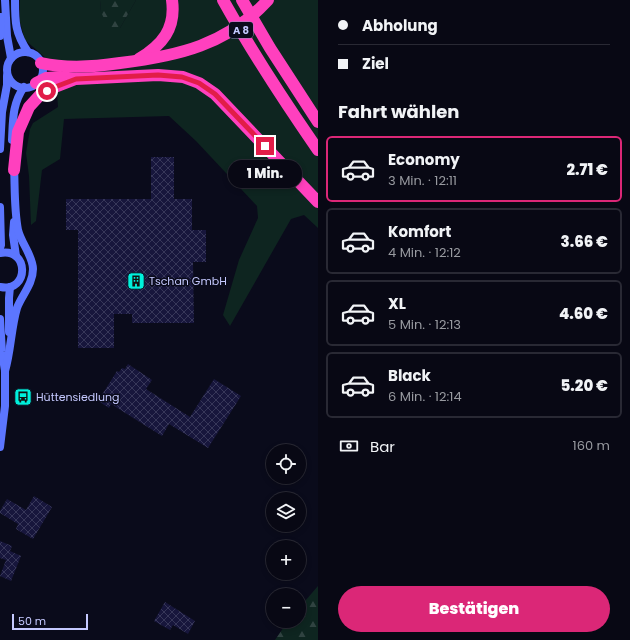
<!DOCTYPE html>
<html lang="de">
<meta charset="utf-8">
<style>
body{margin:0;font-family:Poppins,sans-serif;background:#161622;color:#f1f3f6;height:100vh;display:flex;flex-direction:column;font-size:15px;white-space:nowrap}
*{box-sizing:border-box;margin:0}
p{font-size:13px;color:#989aa0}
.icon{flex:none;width:22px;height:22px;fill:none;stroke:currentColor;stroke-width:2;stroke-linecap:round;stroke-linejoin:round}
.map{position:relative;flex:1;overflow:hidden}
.drawer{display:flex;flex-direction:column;background:#080814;width:312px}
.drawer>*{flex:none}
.guide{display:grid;align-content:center;height:88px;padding:0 20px;background:#080814}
.buttons{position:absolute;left:266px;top:444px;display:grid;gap:8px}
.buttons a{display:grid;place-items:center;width:40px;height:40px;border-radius:50%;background:#080814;box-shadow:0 2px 6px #0003,0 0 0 1px #292934;font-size:20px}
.scale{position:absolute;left:12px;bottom:10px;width:76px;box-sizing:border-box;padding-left:4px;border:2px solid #c5c9ff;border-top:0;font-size:11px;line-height:14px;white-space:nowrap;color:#c5c9ff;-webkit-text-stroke:3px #0a0b1b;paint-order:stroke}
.end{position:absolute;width:18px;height:18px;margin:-9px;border:5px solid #e11d48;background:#fff;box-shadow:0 0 0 2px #fff}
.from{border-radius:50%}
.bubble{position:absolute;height:28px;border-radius:14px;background:#080814;box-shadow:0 2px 6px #0003,0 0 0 1px #292934;font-size:13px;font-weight:800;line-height:28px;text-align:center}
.guide b{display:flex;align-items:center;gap:14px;height:38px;font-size:15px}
.guide b+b{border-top:1px solid #292934}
.guide i{width:10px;height:10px;background:#f1f3f6}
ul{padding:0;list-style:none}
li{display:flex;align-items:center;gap:12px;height:66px;margin:0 8px 6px;padding:0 12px;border:2px solid #292934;border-radius:6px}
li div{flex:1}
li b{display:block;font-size:15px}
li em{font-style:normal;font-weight:800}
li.selected{border-color:#db2777}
li>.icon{width:36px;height:36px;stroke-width:1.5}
h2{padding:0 20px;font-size:18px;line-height:48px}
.pay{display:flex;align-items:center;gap:10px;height:44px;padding:0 20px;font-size:15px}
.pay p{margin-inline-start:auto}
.button{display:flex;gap:8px;margin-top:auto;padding:8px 20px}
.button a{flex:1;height:46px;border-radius:24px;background:#db2777;color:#fff;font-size:16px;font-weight:800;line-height:46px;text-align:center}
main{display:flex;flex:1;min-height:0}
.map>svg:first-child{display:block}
.green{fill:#0e2520}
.forest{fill:url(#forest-firs)}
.building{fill:url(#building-cross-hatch)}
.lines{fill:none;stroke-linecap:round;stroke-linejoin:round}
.secondary{stroke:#5c76ff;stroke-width:8}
.motorway{stroke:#ff40be;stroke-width:12}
.route{stroke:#e11d48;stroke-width:5}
.labels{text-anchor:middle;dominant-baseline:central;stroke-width:3;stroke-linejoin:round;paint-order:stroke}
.shield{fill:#0a0b1b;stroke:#8d90bb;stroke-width:1}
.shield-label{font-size:10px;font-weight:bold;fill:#c5c9ff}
.poi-label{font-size:11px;fill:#c5c9ff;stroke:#0a0b1b;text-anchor:start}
</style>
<main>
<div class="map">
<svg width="318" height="640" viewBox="0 0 318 640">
<defs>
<pattern id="forest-firs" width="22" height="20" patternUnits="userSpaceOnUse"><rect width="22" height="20" fill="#0e2520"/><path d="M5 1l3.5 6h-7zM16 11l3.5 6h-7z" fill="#304341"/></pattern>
<pattern id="building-cross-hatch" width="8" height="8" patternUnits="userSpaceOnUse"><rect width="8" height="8" fill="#17163c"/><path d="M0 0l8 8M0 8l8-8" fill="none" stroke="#373759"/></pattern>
</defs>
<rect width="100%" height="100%" fill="#0a0b1b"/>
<path class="green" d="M20 0H100L101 12 120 28 136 0H318V228L304 215 291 219 230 326 223 315 239 260 258 218 257 206 196 141 169 116 64 119 60 159 42 170 36 221 31 225 29 176 26 153 30 129 33 123 58 107 55 63 47 59 25 40 20 22Z"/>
<g class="forest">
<path d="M100 0H136L120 28 109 29 101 12Z"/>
<path d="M318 586V640H275L288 621H299V608Z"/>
</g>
<g class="building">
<path d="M151 157H174V199H192V230H206V262H193L194 323H132V314H114V348H78V230H66V199H151Z"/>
<path d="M128 364 152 380 146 389 190 417 214 379 241 396 208 448 169 424 162 436 111 404 109 408 98 401 117 371 119 372 122 368 125 369Z"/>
<path d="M34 496 52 507 33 539 16 529 18 524 0 513V511L7 499 26 510Z"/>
<path d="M0 541 12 546 10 551 21 556 11 581 0 576 6 560 0 558Z"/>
<path d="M165 602 195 621 188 634 173 625 170 630 154 621Z"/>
</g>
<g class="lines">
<g class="secondary">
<path d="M5 0 7 36 11 58"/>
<path d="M15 0C15 22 15 33 28 52"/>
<path d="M0 36 1 17"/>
<circle cx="25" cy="70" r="18"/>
<path d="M12 140C13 121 12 104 24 87"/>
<path d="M0 149 2 112 7 85V76"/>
<path d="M0 207 1 245 0 248"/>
<path d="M14 222 13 235 16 256"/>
<path d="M0 253C29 247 30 293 0 287"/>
<path d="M0 319 2 352 5 371V406L0 447"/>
<path d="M9 332V298L10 287"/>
<path d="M5 371C11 351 11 328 17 308 22 295 33 284 33 269 33 256 21 243 18 230 14 209 15 187 14 166"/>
</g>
<g class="motorway">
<path d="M223 0C252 52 284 101 318 150"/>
<path d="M242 0 270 48 318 122"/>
<path d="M139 59C162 45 176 29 172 0"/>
<path d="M41 63C67 69 94 67 120 63 178 56 227 45 268 0"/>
<path d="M36 83 46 78 60 77 76 79 158 75 183 77 199 83 215 94 318 202"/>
<path d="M14 170 18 132 29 107 40 95 55 87 73 80"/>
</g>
</g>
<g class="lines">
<path class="route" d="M47 91 55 87 76 79 158 75 182 77 199 83 215 94 265 146"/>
</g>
<defs>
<symbol id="building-square" viewBox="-11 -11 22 22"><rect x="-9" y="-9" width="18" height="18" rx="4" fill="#00f0dc" stroke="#0a0b1b"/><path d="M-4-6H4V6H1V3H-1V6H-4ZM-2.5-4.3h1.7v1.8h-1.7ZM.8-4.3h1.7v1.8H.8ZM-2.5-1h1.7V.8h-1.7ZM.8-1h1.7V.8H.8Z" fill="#111"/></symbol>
<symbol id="bus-square" viewBox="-11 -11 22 22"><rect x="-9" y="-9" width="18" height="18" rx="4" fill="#00f0dc" stroke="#0a0b1b"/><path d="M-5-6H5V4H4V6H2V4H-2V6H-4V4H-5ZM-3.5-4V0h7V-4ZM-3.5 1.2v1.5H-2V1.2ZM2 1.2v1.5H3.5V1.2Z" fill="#111"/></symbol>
</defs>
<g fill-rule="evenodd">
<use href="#building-square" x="126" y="271" width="20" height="20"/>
<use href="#bus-square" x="13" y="387" width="20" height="20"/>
</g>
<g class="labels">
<rect class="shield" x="229" y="22" width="24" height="16" rx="3"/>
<g class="shield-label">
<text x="241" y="30">A 8</text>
</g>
<g class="poi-label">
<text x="149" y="281">Tschan GmbH</text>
<text x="36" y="397">Hüttensiedlung</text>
</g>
</g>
</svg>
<div class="buttons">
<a><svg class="icon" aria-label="locate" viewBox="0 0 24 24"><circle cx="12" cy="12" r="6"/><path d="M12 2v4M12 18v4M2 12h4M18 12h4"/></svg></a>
<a><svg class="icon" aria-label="layers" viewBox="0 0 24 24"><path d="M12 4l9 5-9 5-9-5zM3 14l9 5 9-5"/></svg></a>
<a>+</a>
<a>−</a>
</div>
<div class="scale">50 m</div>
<i class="end from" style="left:47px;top:91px"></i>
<i class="end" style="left:265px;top:146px"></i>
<div class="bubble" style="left:228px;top:160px;width:74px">1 Min.</div>
</div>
<section class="drawer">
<div class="guide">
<b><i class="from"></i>Abholung</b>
<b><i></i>Ziel</b>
</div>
<h2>Fahrt wählen</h2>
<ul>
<li class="selected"><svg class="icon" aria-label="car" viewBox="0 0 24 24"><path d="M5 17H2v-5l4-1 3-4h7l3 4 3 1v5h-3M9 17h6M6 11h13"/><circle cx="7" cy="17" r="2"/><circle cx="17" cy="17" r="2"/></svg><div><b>Economy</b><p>3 Min. · 12:11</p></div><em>2.71 €</em></li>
<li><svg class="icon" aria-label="car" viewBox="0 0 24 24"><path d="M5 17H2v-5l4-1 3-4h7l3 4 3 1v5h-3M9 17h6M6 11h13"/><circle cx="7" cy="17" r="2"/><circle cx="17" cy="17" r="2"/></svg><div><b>Komfort</b><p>4 Min. · 12:12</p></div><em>3.66 €</em></li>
<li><svg class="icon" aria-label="car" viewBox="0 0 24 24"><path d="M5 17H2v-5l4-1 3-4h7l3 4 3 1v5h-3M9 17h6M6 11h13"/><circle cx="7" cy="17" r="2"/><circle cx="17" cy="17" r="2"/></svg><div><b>XL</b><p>5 Min. · 12:13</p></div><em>4.60 €</em></li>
<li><svg class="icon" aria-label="car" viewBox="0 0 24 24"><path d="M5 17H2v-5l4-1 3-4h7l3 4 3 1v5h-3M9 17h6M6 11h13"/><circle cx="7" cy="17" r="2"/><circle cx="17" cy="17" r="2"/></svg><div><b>Black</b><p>6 Min. · 12:14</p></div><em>5.20 €</em></li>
</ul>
<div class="pay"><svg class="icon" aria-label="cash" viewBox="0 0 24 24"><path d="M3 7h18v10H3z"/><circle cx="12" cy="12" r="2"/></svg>Bar<p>160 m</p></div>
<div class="button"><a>Bestätigen</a></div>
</section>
</main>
